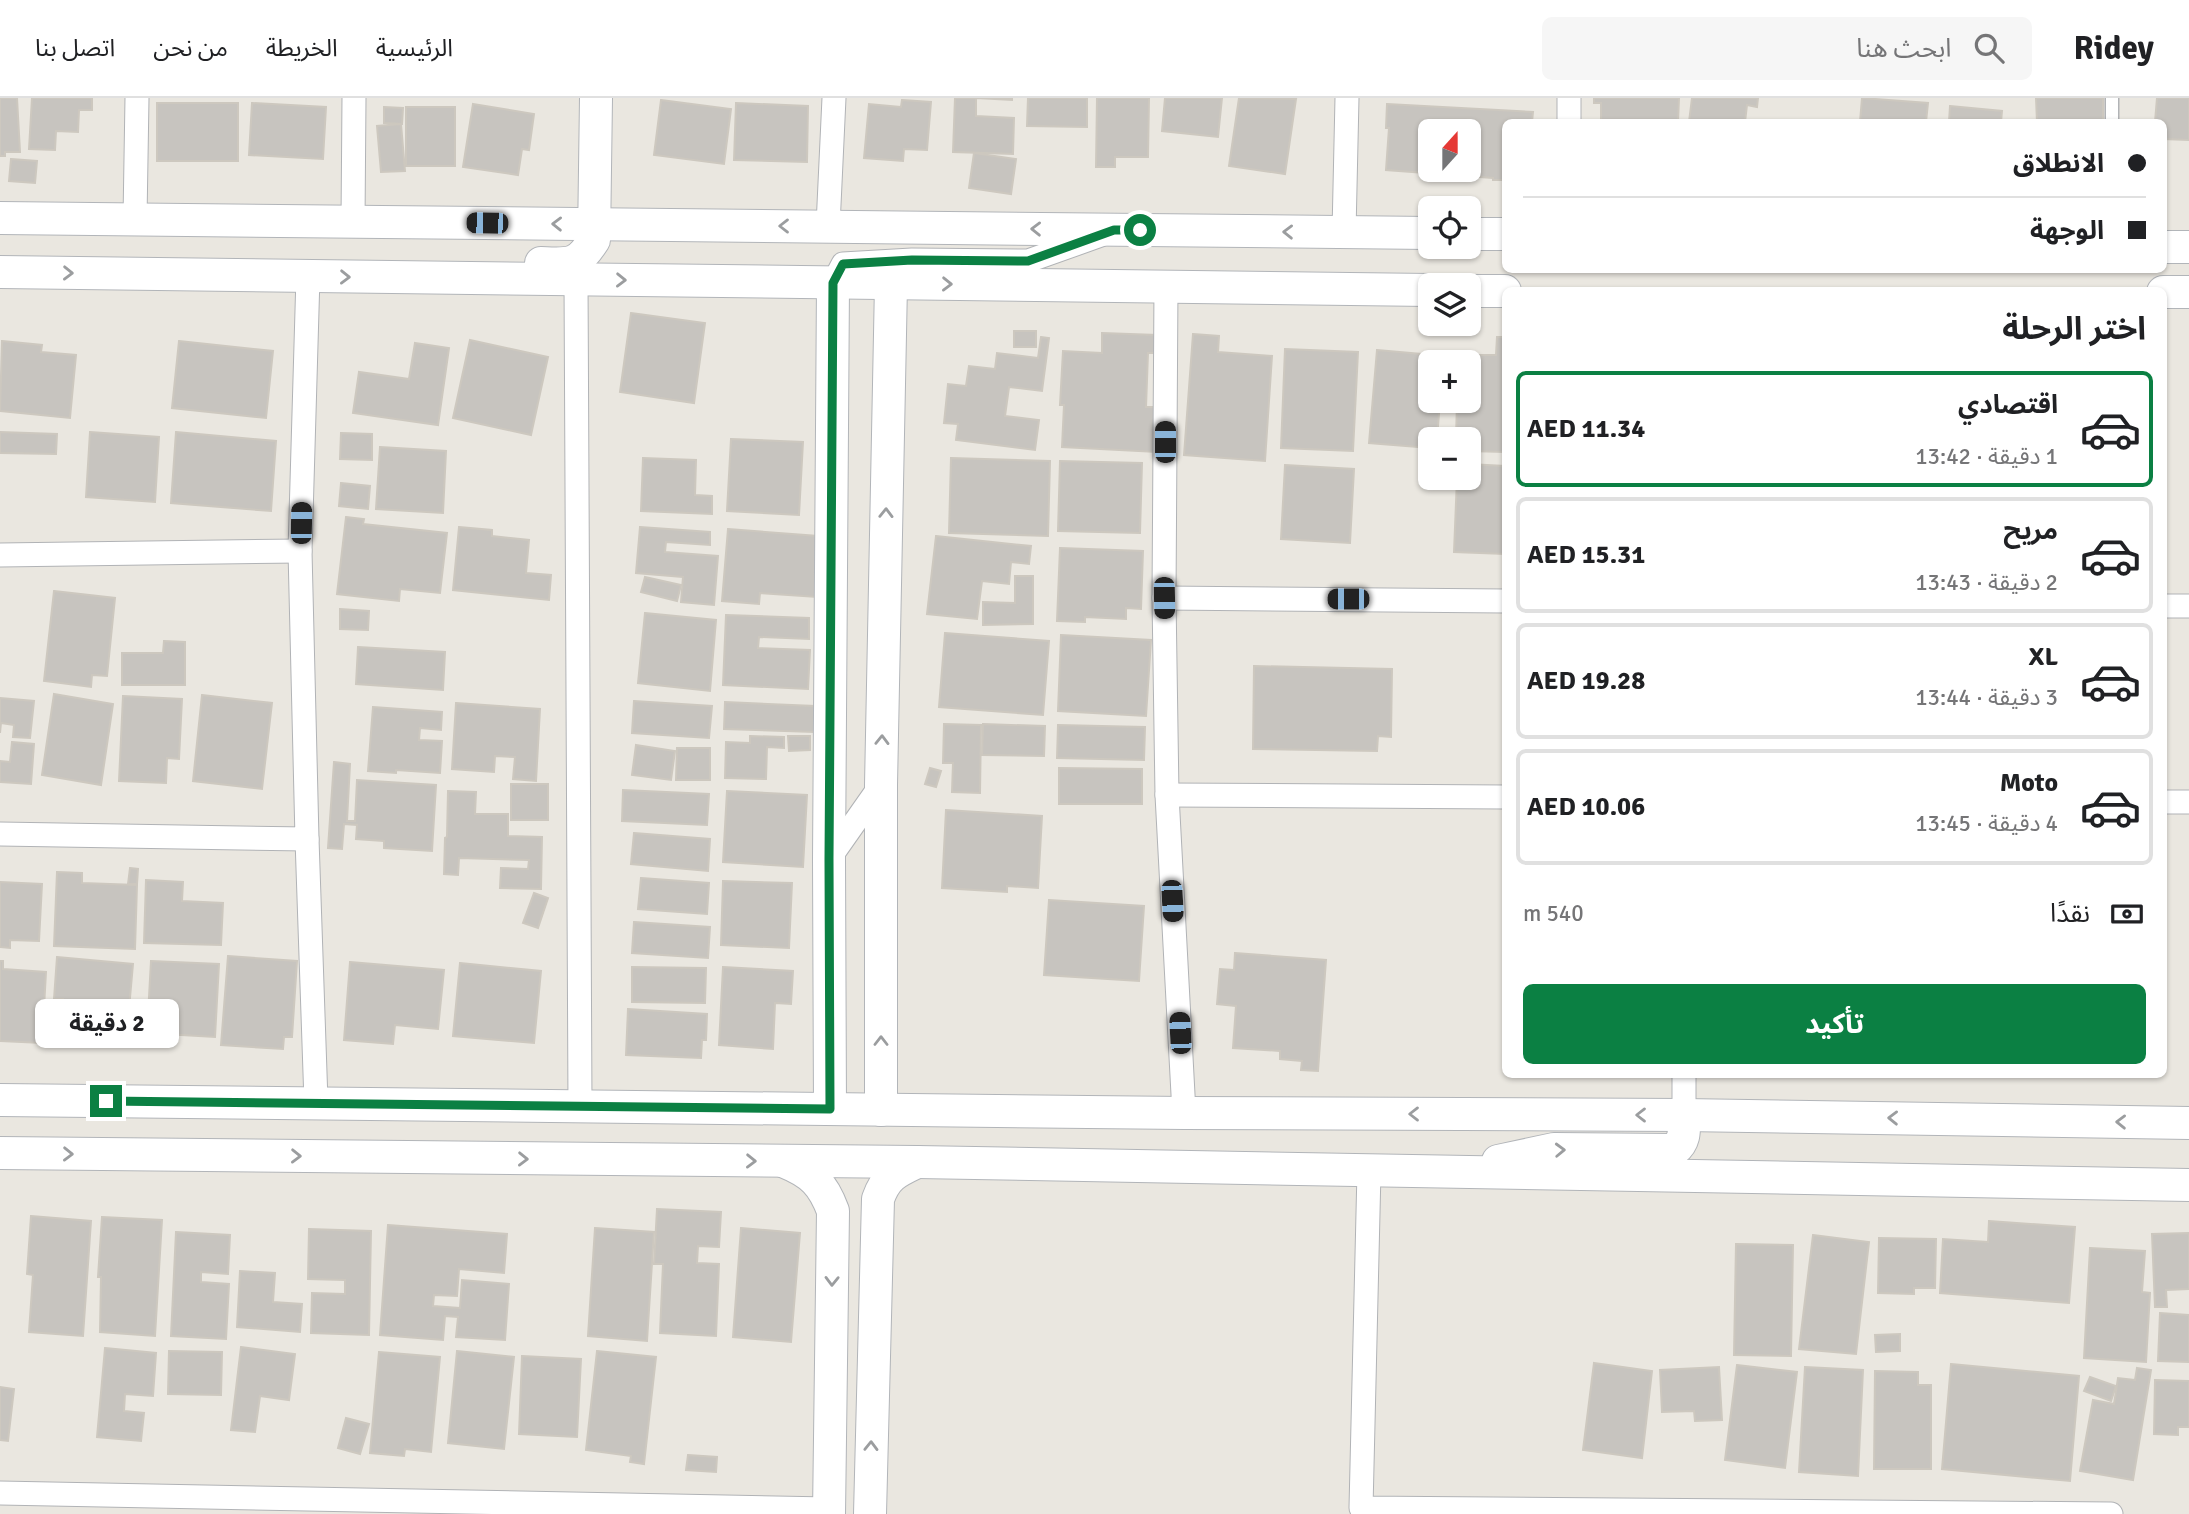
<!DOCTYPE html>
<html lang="ar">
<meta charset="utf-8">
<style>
body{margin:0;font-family:Signika,"Noto Sans Arabic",sans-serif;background:#f6f6f6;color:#202124;direction:rtl;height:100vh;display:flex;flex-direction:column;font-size:26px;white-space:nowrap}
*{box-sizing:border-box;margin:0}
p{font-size:23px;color:#757577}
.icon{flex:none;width:38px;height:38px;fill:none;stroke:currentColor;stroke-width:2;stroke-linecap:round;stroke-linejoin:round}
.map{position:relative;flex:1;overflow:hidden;direction:ltr}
.side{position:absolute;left:1502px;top:189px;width:665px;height:791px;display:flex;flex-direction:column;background:#fff;border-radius:10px;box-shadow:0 2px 5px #0004;direction:rtl}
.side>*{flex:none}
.guide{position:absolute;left:1502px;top:21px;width:665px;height:154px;border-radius:10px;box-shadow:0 2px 5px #0004;direction:rtl;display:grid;align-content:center;height:154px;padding:0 21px;background:#fff}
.needle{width:46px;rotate:21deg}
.tools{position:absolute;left:1418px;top:21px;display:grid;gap:14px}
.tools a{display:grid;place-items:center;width:63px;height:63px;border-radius:10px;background:#fff;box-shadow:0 2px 5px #0004;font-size:35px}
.end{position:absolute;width:32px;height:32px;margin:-16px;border:9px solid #0b8043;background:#fff;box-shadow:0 0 0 4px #fff}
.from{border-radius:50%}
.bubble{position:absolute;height:49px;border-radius:10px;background:#fff;box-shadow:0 2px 5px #0004;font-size:23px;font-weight:700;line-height:49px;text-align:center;direction:rtl}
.car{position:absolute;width:21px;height:42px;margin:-21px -10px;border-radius:9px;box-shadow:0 0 5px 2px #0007;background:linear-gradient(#222 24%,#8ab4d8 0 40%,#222 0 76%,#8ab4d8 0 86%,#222 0)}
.guide b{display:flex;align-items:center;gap:24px;height:66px;font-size:26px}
.guide b+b{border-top:2px solid #e0e0e0}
.guide i{width:18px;height:18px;background:#202124}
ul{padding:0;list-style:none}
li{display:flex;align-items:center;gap:21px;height:116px;margin:0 14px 10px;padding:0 7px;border:4px solid #e0e0e0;border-radius:10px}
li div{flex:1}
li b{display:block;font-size:26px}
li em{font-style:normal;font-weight:700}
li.active{border-color:#0b8043}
li>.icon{width:63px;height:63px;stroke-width:1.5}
h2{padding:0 21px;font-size:32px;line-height:84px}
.pay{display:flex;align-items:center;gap:18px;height:77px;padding:0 21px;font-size:26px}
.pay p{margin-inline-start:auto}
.cta{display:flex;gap:14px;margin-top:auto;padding:14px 21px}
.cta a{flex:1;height:80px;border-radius:10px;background:#0b8043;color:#fff;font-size:28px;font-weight:700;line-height:80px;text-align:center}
header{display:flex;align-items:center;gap:42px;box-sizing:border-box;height:98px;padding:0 35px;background:#fff;border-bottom:2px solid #e0e0e0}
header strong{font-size:33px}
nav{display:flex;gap:38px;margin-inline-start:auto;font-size:24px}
.search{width:490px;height:63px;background:#f6f6f6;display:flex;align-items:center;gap:18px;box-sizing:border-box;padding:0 24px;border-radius:10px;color:#757577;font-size:26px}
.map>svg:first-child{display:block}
.building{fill:#c7c4bf;stroke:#cdc8bf;stroke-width:2;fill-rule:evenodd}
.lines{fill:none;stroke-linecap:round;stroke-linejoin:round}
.lane-casing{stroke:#b1b3b6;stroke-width:15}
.street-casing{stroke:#b1b3b6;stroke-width:25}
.secondary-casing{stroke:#b2b5b9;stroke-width:34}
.lane{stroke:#fff;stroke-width:12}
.street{stroke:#fff;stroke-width:23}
.secondary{stroke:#fff;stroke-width:32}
.oneway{stroke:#9b9d9f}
.route{stroke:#0b8043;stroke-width:9}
</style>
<header>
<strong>Ridey</strong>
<div class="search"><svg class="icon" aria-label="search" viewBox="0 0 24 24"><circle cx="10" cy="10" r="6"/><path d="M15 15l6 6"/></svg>ابحث هنا</div>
<nav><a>الرئيسية</a><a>الخريطة</a><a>من نحن</a><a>اتصل بنا</a></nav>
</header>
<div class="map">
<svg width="2189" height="1416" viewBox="0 0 2189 1416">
<rect width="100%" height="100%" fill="#eae7e0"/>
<g class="building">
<path d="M0 0H17L20 54H5V58H0Z"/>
<path d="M32 0H92V12H79L78 34 56 33 55 52 29 51Z"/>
<path d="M955 0H1012V2L976 0V18L1014 20 1013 56 953 54Z"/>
<path d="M1028 0H1087V29L1027 28Z"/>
<path d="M1097 0H1149L1148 59H1115V69H1096Z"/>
<path d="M1165 0H1222L1218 39 1162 33Z"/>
<path d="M1239 0 1296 1 1285 76 1229 68Z"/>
<path d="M1594 0H1679L1678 24H1601V5H1594Z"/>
<path d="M1692 0H1758L1757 9 1747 7 1745 24H1689Z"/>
<path d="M1862 0 1928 5 1926 24H1860Z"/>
<path d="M2036 0H2103V24H2037Z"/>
<path d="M2157 0H2189V42L2163 41V24H2155Z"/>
<path d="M661 2 731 11 724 66 654 57Z"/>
<path d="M902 2 931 4 927 52 904 51 903 63 864 60 869 6 901 9Z"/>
<rect x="157" y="5" width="81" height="58"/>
<path d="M252 5 326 9 323 61 249 57Z"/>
<path d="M736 5 808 8 807 64 734 62Z"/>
<path d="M473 6 534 16 529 52 522 51 518 77 463 69Z"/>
<path d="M1387 6 1533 14 1532 24H1505V82H1493V80L1386 72 1389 30H1386ZM1430 33H1468V72H1430Z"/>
<path d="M1950 8 2002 13 2001 24H1949Z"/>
<path d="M384 9 403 10 402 26 384 25Z"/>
<rect x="406" y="9" width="49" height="59"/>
<path d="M401 26 405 73 381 74 377 28Z"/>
<path d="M974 55 1016 61 1011 96 969 90Z"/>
<path d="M11 61 37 63 35 85 9 83Z"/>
<path d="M631 215 705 225 694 305 620 294Z"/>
<rect x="1014" y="233" width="22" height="16"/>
<path d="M1102 235 1157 237 1156 255H1148L1146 309H1159L1157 354 1062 349 1064 307H1060L1063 253 1102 255Z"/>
<path d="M1193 236 1219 238 1218 254 1272 258 1265 363 1184 357Z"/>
<path d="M1041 239 1049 240 1042 293 1009 289 1005 318 1039 322 1035 352 956 342 958 326 944 325 948 286 966 288 969 268 995 271 997 255 1038 260Z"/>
<path d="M1497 239H1505V354L1468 353V341H1456L1457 303H1468V264H1458V257H1496Z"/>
<path d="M470 242 548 259 531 337 453 320Z"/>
<path d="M2 243 42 247 41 254 76 257 70 320 0 313Z"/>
<path d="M179 243 273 253 266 320 172 310Z"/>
<path d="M415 245 449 250 438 327 353 315 359 274 409 281Z"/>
<path d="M1285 251 1358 254 1353 353 1281 350Z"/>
<path d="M1377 252 1444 258V264H1430V303H1440L1437 341H1430V350L1369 345Z"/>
<path d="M0 334 57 336 56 356 0 355Z"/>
<path d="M90 334 159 339 155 404 86 399Z"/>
<path d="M176 334 276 343 271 413 171 405Z"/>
<path d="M341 335 372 336V362L340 361Z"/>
<path d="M731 341 803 344 799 417 727 413Z"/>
<path d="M380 349 446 353 443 415 376 411Z"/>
<path d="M643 360 696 362 695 397 712 398V416L641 413Z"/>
<path d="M951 360 1050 363 1048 438 949 435Z"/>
<path d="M1060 363 1142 365 1140 435 1058 433Z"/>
<path d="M1468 366 1505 368V456L1454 454 1457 380H1468Z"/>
<path d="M1285 367 1354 371 1350 445 1281 441Z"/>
<path d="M341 385 370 388 368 411 339 408Z"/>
<path d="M346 419 364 421 363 426 447 435 440 495 400 491 399 503 337 496Z"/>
<path d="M459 429 492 432V438L529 442 526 475 551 477 549 502 453 492Z"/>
<path d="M640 429 710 434V447L666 444 665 454 718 458 714 507 681 504 683 479 636 475Z"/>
<path d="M728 431 818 438 817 499 760 495 759 506 722 503Z"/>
<path d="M936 438 1031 448 1029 466 1011 464 1009 486 982 483 977 521 927 516Z"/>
<path d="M1060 450 1143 453 1141 511 1126 510V521L1085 519V524L1057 523Z"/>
<path d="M1015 478H1033V526L983 527V504L1015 505Z"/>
<path d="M645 479 681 487 677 503 641 494Z"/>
<path d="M54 493 115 500 107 578 92 577 91 589 44 583Z"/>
<path d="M340 511 369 513 368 532 340 531Z"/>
<path d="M645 515 716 522 710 593 638 585Z"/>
<path d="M726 517 809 520V541L759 539 758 550 810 552 808 591 723 587Z"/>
<path d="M945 535 1049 543 1043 617 939 609Z"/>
<path d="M1061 537 1151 542 1146 618 1058 613Z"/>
<path d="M164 543 185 544V587H122V555H163Z"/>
<path d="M358 549 445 554 443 592 356 586Z"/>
<path d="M1254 568 1392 571 1391 639 1378 638 1377 653 1253 651Z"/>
<path d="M54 596 113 606 101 687 42 677Z"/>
<path d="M202 597 272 605 262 691 193 683Z"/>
<path d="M123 598 182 601 179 661 167 660 166 685 119 683Z"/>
<path d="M0 600 34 603 30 640 13 639 14 627 1 625 0 635Z"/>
<path d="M634 603 712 608 709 640 632 635Z"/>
<path d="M725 604 815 608 814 634 724 631Z"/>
<path d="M456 605 540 611 536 683 513 681 515 659 495 658 494 674 452 671Z"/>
<path d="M373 609 442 614 441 632 420 630 419 642 442 643 440 675 396 672V675L368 673Z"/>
<path d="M944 626 981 627 980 695 952 694 953 665H943Z"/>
<path d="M983 626 1045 628 1044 658 982 657Z"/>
<path d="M1058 627 1145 629 1144 662 1057 660Z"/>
<path d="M750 638 784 639V650L767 649 766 681 725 680 726 644 750 645Z"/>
<path d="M788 638H810V652L789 653Z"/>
<path d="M12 644 34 646 31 686 0 684V663L10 664Z"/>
<path d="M636 647 675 653 671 682 632 677Z"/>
<path d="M677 650H710V682H676Z"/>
<path d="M334 664 350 666 347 723H355L357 682 436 687 432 753 384 750V743L356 741 357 727 344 726 342 751 328 750Z"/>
<path d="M930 670 941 673 936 689 925 686Z"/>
<path d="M1059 670 1142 671V706H1059Z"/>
<rect x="511" y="686" width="37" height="36"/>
<path d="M623 692 709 696 707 727 622 723Z"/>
<path d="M448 693 476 694 475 716H508V738L542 739 541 791 500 790 501 770 528 771 529 762 459 760 458 777 444 776 445 740 447 739Z"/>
<path d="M727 693 807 697 803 769 723 764Z"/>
<path d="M946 712 1042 718 1038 790 1007 788V794L942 790Z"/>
<path d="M634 735 710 741 708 773 631 766Z"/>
<path d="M130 770 138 771 137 786H128Z"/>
<path d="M57 774 82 775V785L137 787 135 851 54 848Z"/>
<path d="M641 780 709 785 707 816 638 811Z"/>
<path d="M146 782 183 784 182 803 223 805 221 847 144 845Z"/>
<path d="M723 783 792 785 789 850 721 847Z"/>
<path d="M0 784 42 786 39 843 10 842V850L0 849Z"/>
<path d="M534 795 548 800 538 830 523 825Z"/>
<path d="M1049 802 1144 808 1139 883 1044 877Z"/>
<path d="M634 824 710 829 708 860 632 855Z"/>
<path d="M1235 855 1326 862 1318 973 1301 972 1302 963 1280 961V953L1233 950 1236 908 1217 906 1220 871 1234 872Z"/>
<path d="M228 858 297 863 292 939H284L283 951 221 947Z"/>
<path d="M57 859 133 866 129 911 104 909 101 943 60 939 63 901H54Z"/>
<path d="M0 863H3V871L46 874 42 945 0 943Z"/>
<path d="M151 863 219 866 215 939 147 935Z"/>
<path d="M350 864 444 872 438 931 395 927 393 946 344 942Z"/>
<path d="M460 865 541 873 534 945 453 938Z"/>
<path d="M632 869 706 870 705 905 632 904Z"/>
<path d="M723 869 793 873 791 906 775 905 773 951 719 947Z"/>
<path d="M628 911 707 916 706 942H702L701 960 626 957Z"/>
<path d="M657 1111 721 1114 719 1149 698 1148 697 1165 719 1166 716 1238 660 1235 663 1166H654Z"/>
<path d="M31 1118 91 1123 83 1238 29 1234 33 1177 27 1176Z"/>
<path d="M102 1119 162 1122 155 1238 100 1234 101 1179H98Z"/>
<path d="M1989 1123 2075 1129 2069 1205 1940 1195 1943 1141 1988 1144Z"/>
<path d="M388 1127 507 1136 504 1175 459 1171 457 1198 434 1197 433 1208 460 1210 462 1182 509 1186 505 1242 456 1239 458 1219 445 1218 443 1242 380 1237Z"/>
<path d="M595 1130 654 1134 647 1243 588 1238Z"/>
<path d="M741 1130 800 1135 791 1244 733 1239Z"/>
<path d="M309 1131 371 1133 369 1237 311 1235 312 1195 345 1196V1182L308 1181Z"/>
<path d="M176 1134 230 1137 228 1176 201 1174V1184L229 1186 226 1241 171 1238Z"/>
<path d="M2189 1135V1191L2166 1192 2167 1209H2155L2152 1136Z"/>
<path d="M1813 1137 1869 1144 1856 1256 1799 1251Z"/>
<path d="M1879 1140 1936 1141 1935 1190H1914V1196L1878 1195Z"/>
<path d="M1736 1146 1793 1147 1791 1258 1734 1257Z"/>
<path d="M2090 1150 2145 1153 2142 1194 2150 1195 2146 1264 2084 1260Z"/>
<path d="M240 1173 275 1175 273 1204 302 1206 300 1234 237 1229Z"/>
<path d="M2160 1215 2189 1217V1264L2158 1263Z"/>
<path d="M1900 1236V1253L1876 1254 1875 1237Z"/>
<path d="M241 1249 295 1256 289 1302 260 1298 255 1334 231 1332Z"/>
<path d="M105 1250 156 1255 153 1298 125 1296 124 1313 144 1315 141 1343 97 1339Z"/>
<path d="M169 1253 222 1254 221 1297 168 1296Z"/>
<path d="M457 1253 514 1259 504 1351 448 1345Z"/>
<path d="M597 1253 656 1259 644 1366 630 1364 631 1358 586 1352Z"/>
<path d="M379 1254 440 1259 431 1354 405 1351 404 1358 370 1355Z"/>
<path d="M522 1258 581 1261 577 1339 519 1336Z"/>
<path d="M1594 1265 1652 1273 1642 1360 1583 1352Z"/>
<path d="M1951 1266 2079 1278 2070 1383 1942 1371Z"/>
<path d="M1737 1267 1797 1274 1785 1370 1725 1362Z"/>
<path d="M1719 1269 1722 1322 1695 1323 1694 1313 1662 1314 1660 1272Z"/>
<path d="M1805 1269 1863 1272 1858 1378 1799 1374Z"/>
<path d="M2137 1270 2151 1272 2133 1382 2080 1373 2093 1302 2114 1306 2118 1280 2135 1282Z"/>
<path d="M1875 1273 1918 1274V1287H1931V1371H1874Z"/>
<path d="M2090 1279 2116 1288 2111 1303 2084 1293Z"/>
<path d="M2155 1282 2189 1283V1329H2178V1337L2154 1336Z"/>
<path d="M0 1289 14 1291 8 1343 0 1342Z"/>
<path d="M346 1320 369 1326 360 1356 338 1350Z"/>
<path d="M688 1357 717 1359 716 1374 686 1372Z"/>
</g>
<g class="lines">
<defs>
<path id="lane" d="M2112 0V24"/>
<g id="street">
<path d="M1569 0V24"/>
<path d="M135 121 137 0"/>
<path d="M353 124 354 0"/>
<path d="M828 128 834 0"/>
<path d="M1344 134 1347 0"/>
<path d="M576 182 580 1007"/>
<path d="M833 185 843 166 912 162 1028 163 1101 137"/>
<path d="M1166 189 1164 500 1167 697 1184 1015"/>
<path d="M0 457 300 453"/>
<path d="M1164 500 1505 503"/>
<path d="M2163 508H2189"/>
<path d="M1167 697 1505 699"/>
<path d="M2163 704H2189"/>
<path d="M0 736 307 741 300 453 308 178"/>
<path d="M307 741 316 1004"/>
<path d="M829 761 881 687"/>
<path d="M1684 1017V976"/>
<path d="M1369 1073 1361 1410 2111 1416"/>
<path d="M0 1395 829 1411"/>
</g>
<g id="secondary">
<path d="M0 120 1430 135"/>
<path d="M1468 136H1505"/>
<path d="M2163 149H2189"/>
<path d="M541 165C571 166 577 168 594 142L596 0"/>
<path d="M0 174 1430 192"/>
<path d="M1468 193H1505"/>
<path d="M2163 194H2189"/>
<path d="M0 1002 1184 1015 1684 1017 2189 1025"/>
<path d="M830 1011 829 761 833 185"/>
<path d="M881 1012V687L891 186"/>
<path d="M0 1055 917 1064 2189 1087"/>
<path d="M1498 1063 1554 1051 1674 1052C1686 1043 1684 1031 1684 1017"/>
<path d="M785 1064C812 1075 823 1086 833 1113L829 1416"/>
<path d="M870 1416 878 1101C886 1078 896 1074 917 1064"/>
</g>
</defs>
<use href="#lane" class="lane-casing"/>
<use href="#street" class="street-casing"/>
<use href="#secondary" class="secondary-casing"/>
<use href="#lane" class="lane"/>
<use href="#street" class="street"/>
<use href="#secondary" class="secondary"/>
</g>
<defs><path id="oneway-chevron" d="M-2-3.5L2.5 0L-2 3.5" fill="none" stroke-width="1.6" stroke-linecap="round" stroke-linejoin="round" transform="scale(1.75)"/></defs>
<g class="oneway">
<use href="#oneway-chevron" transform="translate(557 126) rotate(-179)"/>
<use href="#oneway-chevron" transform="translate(784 128) rotate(-180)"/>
<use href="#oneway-chevron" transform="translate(1036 131) rotate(-179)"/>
<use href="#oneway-chevron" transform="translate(1288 134) rotate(-179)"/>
<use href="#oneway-chevron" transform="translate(68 175) rotate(1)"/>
<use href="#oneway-chevron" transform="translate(345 179) rotate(1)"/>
<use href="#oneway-chevron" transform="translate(621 182) rotate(1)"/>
<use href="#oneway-chevron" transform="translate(947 186) rotate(1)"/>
<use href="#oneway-chevron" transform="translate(886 415) rotate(-89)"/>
<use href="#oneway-chevron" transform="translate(882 642) rotate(-89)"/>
<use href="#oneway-chevron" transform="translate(881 943) rotate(-90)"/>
<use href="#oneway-chevron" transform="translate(1414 1016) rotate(-180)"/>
<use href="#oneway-chevron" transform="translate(1641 1017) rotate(-180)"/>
<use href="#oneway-chevron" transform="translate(1893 1020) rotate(-179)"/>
<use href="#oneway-chevron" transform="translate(2121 1024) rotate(-179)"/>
<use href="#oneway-chevron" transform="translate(1560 1052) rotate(-2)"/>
<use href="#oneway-chevron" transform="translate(68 1056) rotate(1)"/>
<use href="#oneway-chevron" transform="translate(296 1058) rotate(1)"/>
<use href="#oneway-chevron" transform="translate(523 1061) rotate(1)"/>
<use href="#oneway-chevron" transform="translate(751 1063) rotate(1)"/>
<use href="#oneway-chevron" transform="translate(832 1183) rotate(91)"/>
<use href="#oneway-chevron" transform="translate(871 1348) rotate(-89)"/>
</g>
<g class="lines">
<path class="route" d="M106 1003 830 1011 829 761 833 185 843 166 912 162 1028 163 1114 132H1140"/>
</g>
</svg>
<div class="tools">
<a><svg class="needle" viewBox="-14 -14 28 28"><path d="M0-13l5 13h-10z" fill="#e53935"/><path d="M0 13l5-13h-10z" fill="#757577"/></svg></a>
<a><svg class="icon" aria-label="locate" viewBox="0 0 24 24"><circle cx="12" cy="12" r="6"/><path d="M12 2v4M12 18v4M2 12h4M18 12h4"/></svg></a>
<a><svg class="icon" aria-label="layers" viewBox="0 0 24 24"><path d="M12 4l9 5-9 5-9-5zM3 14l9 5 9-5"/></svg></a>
<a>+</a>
<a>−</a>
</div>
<i class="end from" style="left:1140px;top:132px"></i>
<i class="end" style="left:106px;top:1003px"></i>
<div class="bubble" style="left:35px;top:901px;width:144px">2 دقيقة</div>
<i class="car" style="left:487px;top:125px;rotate:271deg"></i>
<i class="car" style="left:1165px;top:344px;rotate:0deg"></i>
<i class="car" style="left:301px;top:425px;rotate:1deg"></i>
<i class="car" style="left:1164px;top:500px;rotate:179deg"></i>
<i class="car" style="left:1348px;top:501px;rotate:270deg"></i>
<i class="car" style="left:1172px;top:803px;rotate:177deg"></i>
<i class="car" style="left:1180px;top:935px;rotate:357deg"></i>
<div class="guide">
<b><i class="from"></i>الانطلاق</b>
<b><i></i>الوجهة</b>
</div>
<section class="side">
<h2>اختر الرحلة</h2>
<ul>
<li class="active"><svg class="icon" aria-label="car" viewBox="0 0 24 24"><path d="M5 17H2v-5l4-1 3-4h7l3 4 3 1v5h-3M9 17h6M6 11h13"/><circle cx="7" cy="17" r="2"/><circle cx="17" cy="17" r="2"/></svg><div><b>اقتصادي</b><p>1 دقيقة · 13:42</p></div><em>AED 11.34</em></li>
<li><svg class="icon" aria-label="car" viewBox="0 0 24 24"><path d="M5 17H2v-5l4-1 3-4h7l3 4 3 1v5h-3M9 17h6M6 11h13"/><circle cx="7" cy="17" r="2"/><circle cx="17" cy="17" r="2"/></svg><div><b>مريح</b><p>2 دقيقة · 13:43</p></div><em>AED 15.31</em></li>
<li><svg class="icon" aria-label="car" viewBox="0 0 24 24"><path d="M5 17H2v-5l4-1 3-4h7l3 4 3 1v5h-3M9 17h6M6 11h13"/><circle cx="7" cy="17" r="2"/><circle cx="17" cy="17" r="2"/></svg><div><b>XL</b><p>3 دقيقة · 13:44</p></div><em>AED 19.28</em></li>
<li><svg class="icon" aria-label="car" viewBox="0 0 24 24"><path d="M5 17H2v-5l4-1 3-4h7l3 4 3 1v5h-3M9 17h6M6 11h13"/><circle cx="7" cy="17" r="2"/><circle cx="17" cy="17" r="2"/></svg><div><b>Moto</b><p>4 دقيقة · 13:45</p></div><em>AED 10.06</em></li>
</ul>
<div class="pay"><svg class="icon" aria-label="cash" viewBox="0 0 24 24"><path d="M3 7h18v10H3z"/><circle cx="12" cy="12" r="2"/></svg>نقدًا<p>540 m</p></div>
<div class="cta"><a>تأكيد</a></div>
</section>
</div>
